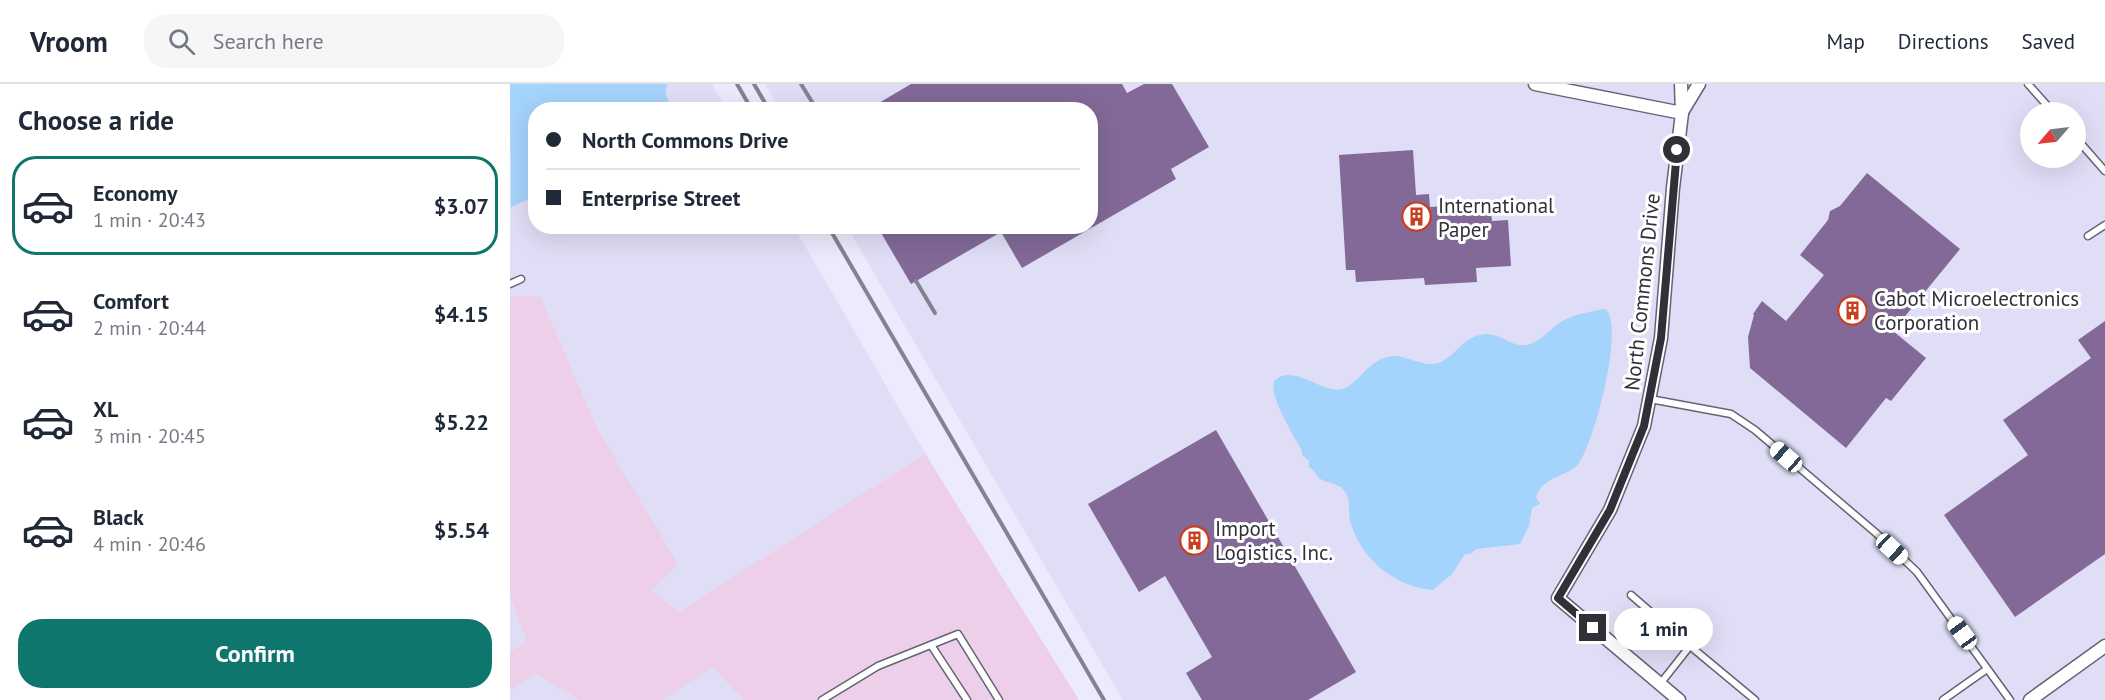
<!DOCTYPE html>
<meta charset="utf-8">
<style>
body{margin:0;font-family:"PT Sans",sans-serif;background:#f6f6f7;color:#1f2937;height:100vh;display:flex;flex-direction:column;font-size:22px;white-space:nowrap}
*{box-sizing:border-box;margin:0}
p{font-size:20px;color:#747a83}
.icon{flex:none;width:33px;height:33px;fill:none;stroke:currentColor;stroke-width:2;stroke-linecap:round;stroke-linejoin:round}
.map{position:relative;flex:1;overflow:hidden}
.details{display:flex;flex-direction:column;background:#fff;width:510px}
.details>*{flex:none}
.hud{position:absolute;left:18px;top:18px;width:570px;height:132px;border-radius:24px;box-shadow:0 6px 24px #0002;display:grid;align-content:center;height:132px;padding:0 18px;background:#fff}
.needle{width:39px;rotate:242deg}
.tools{position:absolute;left:1510px;top:18px;display:grid;gap:12px}
.tools a{display:grid;place-items:center;width:66px;height:66px;border-radius:50%;background:#fff;box-shadow:0 6px 24px #0002;font-size:30px}
.end{position:absolute;width:27px;height:27px;margin:-14px;border:8px solid #313039;background:#fff;box-shadow:0 0 0 3px #fff}
.from{border-radius:50%}
.bubble{position:absolute;height:42px;border-radius:21px;background:#fff;box-shadow:0 6px 24px #0002;font-size:20px;font-weight:800;line-height:42px;text-align:center}
.car{position:absolute;width:18px;height:36px;margin:-18px -9px;border-radius:8px;box-shadow:0 0 4px 2px #0007;background:linear-gradient(#fff 24%,#345 0 40%,#fff 0 76%,#345 0 86%,#fff 0)}
.hud b{display:flex;align-items:center;gap:21px;height:57px;font-size:22px}
.hud b+b{border-top:2px solid #e0e1e3}
.hud i{width:15px;height:15px;background:#1f2937}
ul{padding:0;list-style:none}
li{display:flex;align-items:center;gap:18px;height:99px;margin:0 12px 9px;padding:0 6px;border:3px solid transparent;border-radius:24px}
li div{flex:1}
li b{display:block;font-size:22px}
li em{font-style:normal;font-weight:800}
li.active{border-color:#0f766e}
li>.icon{width:54px;height:54px;stroke-width:1.5}
h2{padding:0 18px;font-size:27px;line-height:72px}
.primary-button{display:flex;gap:12px;margin-top:auto;padding:12px 18px}
.primary-button a{flex:1;height:69px;border-radius:24px;background:#0f766e;color:#fff;font-size:24px;font-weight:800;line-height:69px;text-align:center}
header{display:flex;align-items:center;gap:36px;box-sizing:border-box;height:84px;padding:0 30px;background:#fff;border-bottom:2px solid #e0e1e3}
header strong{font-size:28px}
nav{display:flex;gap:33px;margin-inline-start:auto;font-size:21px}
.search{width:420px;height:54px;background:#f6f6f7;display:flex;align-items:center;gap:15px;box-sizing:border-box;padding:0 21px;border-radius:24px;color:#747a83;font-size:22px}
main{display:flex;flex:1;min-height:0}
.map>svg:first-child{display:block}
.built{fill:#dfdef6;fill-rule:evenodd}
.green{fill:#edcfe9}
.water{fill:#a4d3fb}
.building{fill:#826997}
.lines{fill:none;stroke-linecap:round;stroke-linejoin:round}
.lane-casing{stroke:#646376;stroke-width:9}
.street-casing{stroke:#646376;stroke-width:15}
.lane{stroke:#fff;stroke-width:6}
.street{stroke:#fff;stroke-width:12}
.rail{stroke:#83828f;stroke-width:4}
.route{stroke:#313039;stroke-width:8}
.labels{text-anchor:middle;dominant-baseline:central;stroke-width:6;stroke-linejoin:round;paint-order:stroke}
.poi-label{font-size:21px;fill:#313039;stroke:#fff;text-anchor:start}
.street-label{font-size:21px;fill:#313039;stroke:#fff}
</style>
<header>
<strong>Vroom</strong>
<div class="search"><svg class="icon" aria-label="search" viewBox="0 0 24 24"><circle cx="10" cy="10" r="6"/><path d="M15 15l6 6"/></svg>Search here</div>
<nav><a>Map</a><a>Directions</a><a>Saved</a></nav>
</header>
<main>
<section class="details">
<h2>Choose a ride</h2>
<ul>
<li class="active"><svg class="icon" aria-label="car" viewBox="0 0 24 24"><path d="M5 17H2v-5l4-1 3-4h7l3 4 3 1v5h-3M9 17h6M6 11h13"/><circle cx="7" cy="17" r="2"/><circle cx="17" cy="17" r="2"/></svg><div><b>Economy</b><p>1 min · 20:43</p></div><em>$3.07</em></li>
<li><svg class="icon" aria-label="car" viewBox="0 0 24 24"><path d="M5 17H2v-5l4-1 3-4h7l3 4 3 1v5h-3M9 17h6M6 11h13"/><circle cx="7" cy="17" r="2"/><circle cx="17" cy="17" r="2"/></svg><div><b>Comfort</b><p>2 min · 20:44</p></div><em>$4.15</em></li>
<li><svg class="icon" aria-label="car" viewBox="0 0 24 24"><path d="M5 17H2v-5l4-1 3-4h7l3 4 3 1v5h-3M9 17h6M6 11h13"/><circle cx="7" cy="17" r="2"/><circle cx="17" cy="17" r="2"/></svg><div><b>XL</b><p>3 min · 20:45</p></div><em>$5.22</em></li>
<li><svg class="icon" aria-label="car" viewBox="0 0 24 24"><path d="M5 17H2v-5l4-1 3-4h7l3 4 3 1v5h-3M9 17h6M6 11h13"/><circle cx="7" cy="17" r="2"/><circle cx="17" cy="17" r="2"/></svg><div><b>Black</b><p>4 min · 20:46</p></div><em>$5.54</em></li>
</ul>
<div class="primary-button"><a>Confirm</a></div>
</section>
<div class="map">
<svg width="1595" height="616" viewBox="0 0 1595 616">
<rect width="100%" height="100%" fill="#ecebfd"/>
<g class="built">
<path d="M0 0H202L216 25 26 26V142L284 143 408 357 564 616H0Z"/>
<path d="M255 0H1595V616H613L337 143 580 142V26L270 25ZM1521 28H1566V74H1521Z"/>
</g>
<path class="green" d="M0 212H30L87 344 168 480 141 506 169 528 415 370 569 616H234L202 583 152 616H70L24 589 0 607V568L17 557 0 511Z"/>
<g class="water">
<path d="M0 0H158C152 10 158 14 162 24L26 26 25 112 1 123Z"/>
<path d="M1093 225 1097 226C1113 248 1085 356 1069 379 1059 393 1033 391 1026 413L1030 420 1022 424 1019 442 1010 460 967 465 960 470H955L942 490 923 506C885 503 849 474 840 436 838 427 841 417 836 409 830 399 820 400 812 396 806 392 805 386 799 383V377L792 371V367C784 352 759 313 764 297 784 278 812 311 833 305 848 300 857 278 877 273 894 268 913 286 931 278 947 270 956 250 977 250 991 250 1002 263 1016 261 1031 259 1041 243 1054 236 1065 230 1081 228 1093 225Z"/>
</g>
<g class="building">
<path d="M401 0H612L617 9 634 0H662L699 63 661 85 666 95 512 184 491 148 401 200 367 142H580V26H357Z"/>
<path d="M903 66 906 111 919 110 920 123 980 119 982 137 998 136 1001 182 966 184 967 198 915 201 914 194 846 198 845 186H836L829 71Z"/>
<path d="M1357 89 1450 165 1383 247 1416 274 1381 317 1376 314 1336 364 1240 284 1238 253 1244 231 1243 230 1252 217 1276 237 1314 191 1290 171 1318 136 1320 127 1330 122Z"/>
<path d="M1595 237V470L1505 533 1434 431 1518 371 1493 336 1581 274 1568 256Z"/>
<path d="M706 346 846 588 798 616H692L676 589 702 573 655 492 629 508 578 420Z"/>
</g>
<g class="lines">
<defs>
<g id="lane">
<path d="M1518 0 1543 28"/>
<path d="M1566 54 1595 87"/>
<path d="M1578 152 1595 141"/>
<path d="M0 200 11 195"/>
<path d="M1140 315 1221 330 1245 346 1366 449 1407 488 1500 616"/>
<path d="M1121 511 1180 562"/>
<path d="M421 561 457 616"/>
<path d="M1150 600 1180 562 1245 616"/>
<path d="M312 616 368 582 448 550 489 616"/>
<path d="M1433 616 1477 585"/>
</g>
<g id="street">
<path d="M1025 0 1172 29"/>
<path d="M1172 28 1189 0"/>
<path d="M1169 616 1048 514 1100 426 1134 342 1151 254 1163 104 1172 29 1171 0"/>
<path d="M1520 616 1595 562"/>
</g>
</defs>
<use href="#lane" class="lane-casing"/>
<use href="#street" class="street-casing"/>
<use href="#lane" class="lane"/>
<use href="#street" class="street"/>
<g class="rail">
<path d="M227 0 242 26"/>
<path d="M244 0 259 26"/>
<path d="M291 0 307 26"/>
<path d="M318 142 594 616"/>
<path d="M406 197 425 229"/>
</g>
</g>
<g class="lines">
<path class="route" d="M1083 544 1048 514 1100 426 1134 342 1151 254 1167 66"/>
</g>
<defs>
<symbol id="building-ring" viewBox="-11 -11 22 22"><circle r="9.5" fill="#fff" stroke="#ca401e" stroke-width="1.5"/><path d="M-4-6H4V6H1V3H-1V6H-4ZM-2.5-4.3h1.7v1.8h-1.7ZM.8-4.3h1.7v1.8H.8ZM-2.5-1h1.7V.8h-1.7ZM.8-1h1.7V.8H.8Z" fill="#ca401e"/></symbol>
</defs>
<g fill-rule="evenodd">
<use href="#building-ring" x="890" y="116" width="33" height="33"/>
<use href="#building-ring" x="1326" y="210" width="33" height="33"/>
<use href="#building-ring" x="668" y="440" width="33" height="33"/>
</g>
<g class="labels">
<g class="poi-label">
<text x="928" y="121">International<tspan x="928" dy="24">Paper</tspan></text>
<text x="1364" y="214">Cabot Microelectronics<tspan x="1364" dy="24">Corporation</tspan></text>
<text x="705" y="444">Import<tspan x="705" dy="24">Logistics, Inc.</tspan></text>
</g>
<g class="street-label">
<text transform="translate(1132 208) rotate(-84)">North Commons Drive</text>
</g>
</g>
</svg>
<div class="tools">
<a><svg class="needle" viewBox="-14 -14 28 28"><path d="M0-13l5 13h-10z" fill="#e53935"/><path d="M0 13l5-13h-10z" fill="#747a83"/></svg></a>
</div>
<i class="end from" style="left:1167px;top:66px"></i>
<i class="end" style="left:1083px;top:544px"></i>
<div class="bubble" style="left:1104px;top:524px;width:99px">1 min</div>
<i class="car" style="left:1276px;top:373px;rotate:311deg"></i>
<i class="car" style="left:1382px;top:465px;rotate:133deg"></i>
<i class="car" style="left:1452px;top:549px;rotate:324deg"></i>
<div class="hud">
<b><i class="from"></i>North Commons Drive</b>
<b><i></i>Enterprise Street</b>
</div>
</div>
</main>
